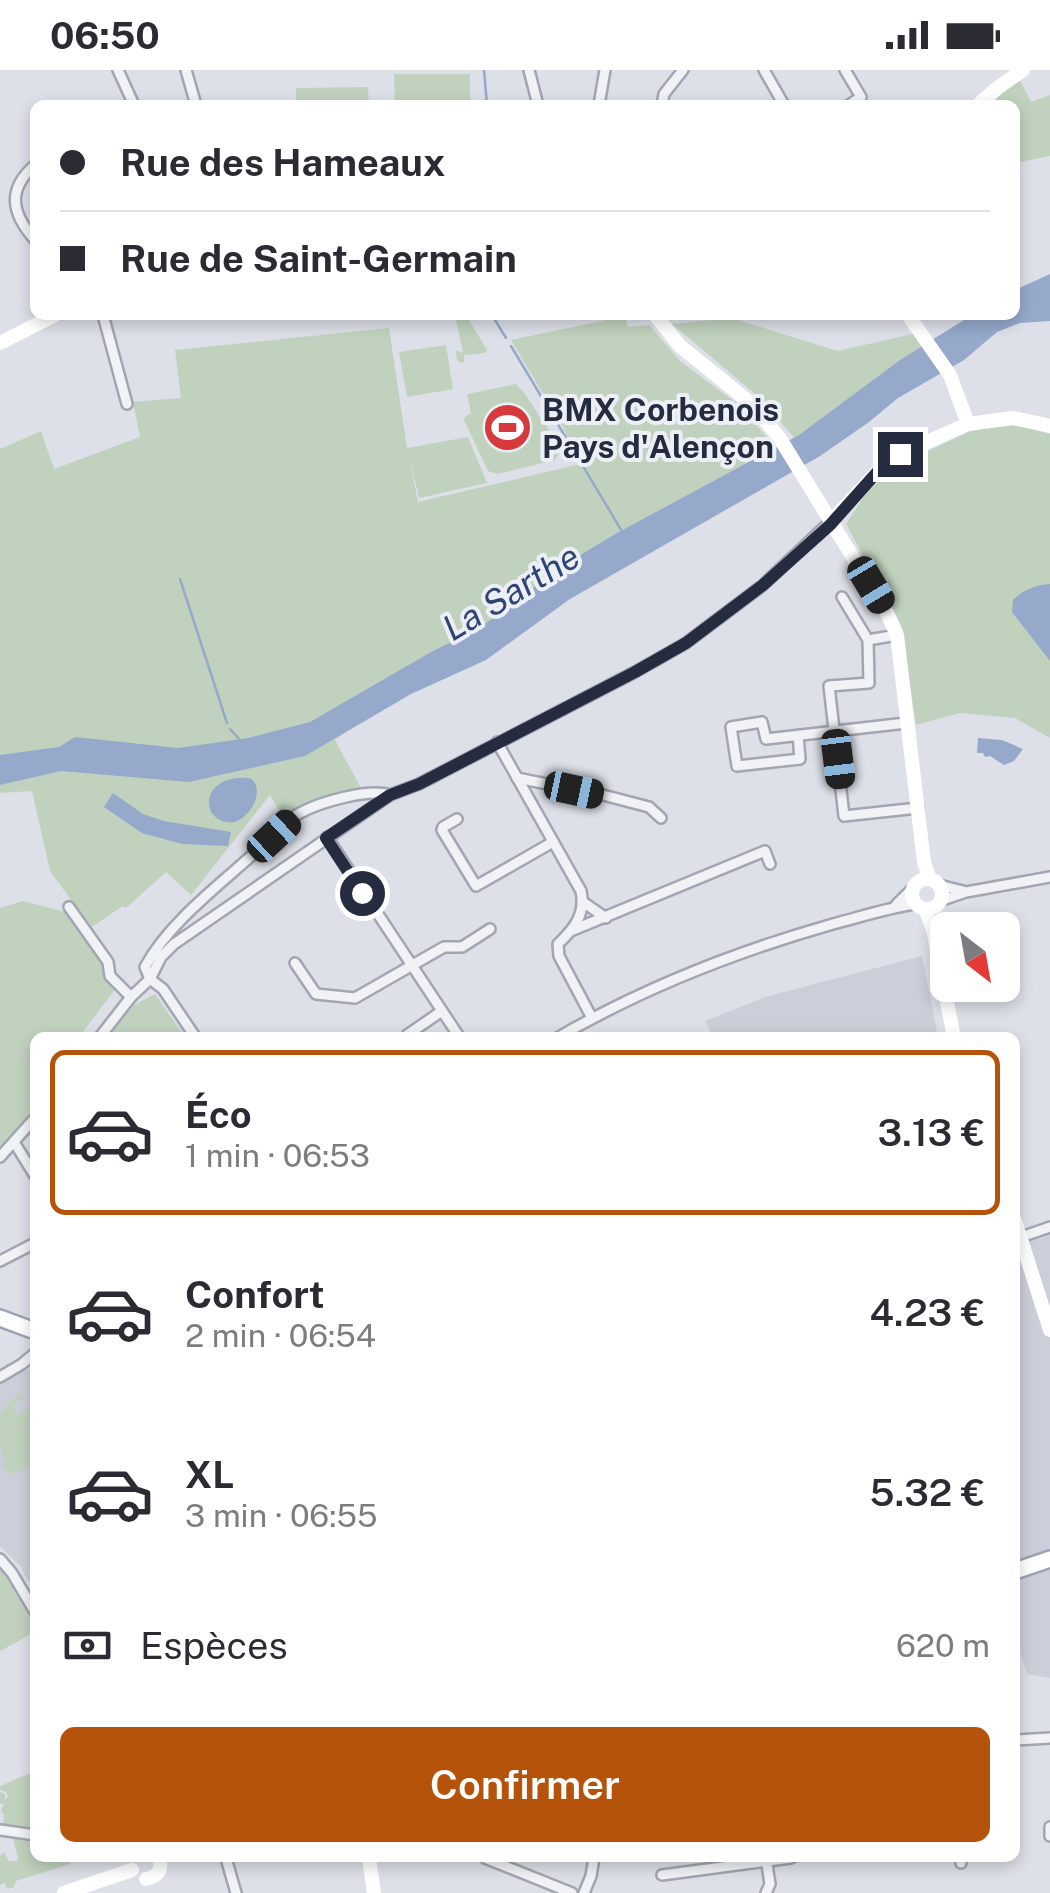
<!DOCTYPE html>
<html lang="fr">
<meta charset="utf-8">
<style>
body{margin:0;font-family:"Public Sans",sans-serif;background:#f2f2f3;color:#2b2b33;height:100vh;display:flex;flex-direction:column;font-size:38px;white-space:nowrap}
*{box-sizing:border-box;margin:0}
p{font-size:32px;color:#7c7c81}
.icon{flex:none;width:55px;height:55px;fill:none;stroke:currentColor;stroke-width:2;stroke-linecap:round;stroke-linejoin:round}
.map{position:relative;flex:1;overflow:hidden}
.panel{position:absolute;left:30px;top:962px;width:990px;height:830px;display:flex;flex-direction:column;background:#fff;border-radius:15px;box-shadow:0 5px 15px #0003}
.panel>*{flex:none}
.hud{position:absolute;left:30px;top:30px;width:990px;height:220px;border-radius:15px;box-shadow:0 5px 15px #0003;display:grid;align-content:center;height:220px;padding:0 30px;background:#fff}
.needle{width:65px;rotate:149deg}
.controls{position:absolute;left:930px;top:842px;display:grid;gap:20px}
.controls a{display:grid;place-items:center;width:90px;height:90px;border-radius:15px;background:#fff;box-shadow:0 5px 15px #0003;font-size:50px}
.end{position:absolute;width:45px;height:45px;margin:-22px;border:12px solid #262c40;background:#fff;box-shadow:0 0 0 5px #fff}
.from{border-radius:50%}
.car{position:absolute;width:30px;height:60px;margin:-30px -15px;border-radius:12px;box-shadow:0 0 8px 2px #0007;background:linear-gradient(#222 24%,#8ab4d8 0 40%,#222 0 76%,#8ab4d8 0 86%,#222 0)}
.hud b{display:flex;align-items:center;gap:35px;height:95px;font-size:38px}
.hud b+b{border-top:2px solid #e1e1e2}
.hud i{width:25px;height:25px;background:#2b2b33}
ul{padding:18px 0 0;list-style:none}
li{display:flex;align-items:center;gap:30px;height:165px;margin:0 20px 15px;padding:0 10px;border:5px solid transparent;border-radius:15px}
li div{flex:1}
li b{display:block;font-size:38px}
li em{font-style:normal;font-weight:600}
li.on{border-color:#b45309}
li>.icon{width:90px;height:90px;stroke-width:1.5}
.pay{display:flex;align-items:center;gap:25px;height:110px;padding:0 30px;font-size:38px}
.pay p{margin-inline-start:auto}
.cta{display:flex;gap:20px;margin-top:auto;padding:20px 30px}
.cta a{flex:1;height:115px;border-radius:15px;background:#b45309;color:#fff;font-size:40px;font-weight:600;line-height:115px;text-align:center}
.status{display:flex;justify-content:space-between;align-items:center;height:70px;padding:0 50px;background:#fff;direction:ltr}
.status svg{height:28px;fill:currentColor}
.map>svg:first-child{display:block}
.built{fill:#cbcfda}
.green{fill:#c0d2be}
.water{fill:#96a9cb}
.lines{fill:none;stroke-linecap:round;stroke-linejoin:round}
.stream{stroke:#96a9cb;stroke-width:2.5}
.street-casing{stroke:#a2a6b2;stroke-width:14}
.primary-casing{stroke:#9ca3b4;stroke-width:20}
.street{stroke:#f0f2f6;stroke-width:9}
.secondary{stroke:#fff;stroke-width:14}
.primary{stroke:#fff;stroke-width:15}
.route{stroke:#262c40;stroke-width:12}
.labels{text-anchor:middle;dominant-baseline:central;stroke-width:8;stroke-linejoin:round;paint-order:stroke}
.poi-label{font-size:32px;font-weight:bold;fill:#262c40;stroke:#edeff6;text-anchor:start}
.water-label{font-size:35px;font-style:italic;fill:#2e4576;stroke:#edeff6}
</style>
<div class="status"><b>06:50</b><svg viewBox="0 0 49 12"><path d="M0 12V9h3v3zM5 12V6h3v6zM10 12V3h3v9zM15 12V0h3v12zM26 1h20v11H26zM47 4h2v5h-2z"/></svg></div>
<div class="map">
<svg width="1050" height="1823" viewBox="0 0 1050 1823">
<rect width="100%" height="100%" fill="#dde0e8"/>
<g class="built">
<path d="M922 886 938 967H713L705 951 765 927Z"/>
<path d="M1015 1152 1021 1167 1040 1169 1050 1165V1608L1027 1604 1015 1567Z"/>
<path d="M35 1298V1507L28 1511 21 1497 0 1476V1314L20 1302Z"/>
</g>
<g class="green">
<path d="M394 4H470V35H395Z"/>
<path d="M1019 8 1031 32 1050 25V86L1015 93V35H990Z"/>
<path d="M368 17 369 35H296V18Z"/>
<path d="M455 245H466L487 280 485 283 464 285V292L461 293 457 290 455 280 463 283Z"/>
<path d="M625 246 628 257 649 255 680 291 739 335 776 378 624 460 335 670 362 720 292 743 287 737 280 742 270 725 191 825 166 802 126 838 123 836 86 861 69 827 50 801 32 721 0 723V379L41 361 54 399 140 367 133 332 181 328 175 280 389 258 407 378 468 367 487 413 419 428 409 386 418 432 580 394 563 357 511 270Z"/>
<path d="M732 248 837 281 913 264 924 279 797 371 760 328 672 254Z"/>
<path d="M446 275 453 319 407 327 399 282Z"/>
<path d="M516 314 525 324 561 379 555 390 498 404 488 401 463 348 471 343 467 324Z"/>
<path d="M1016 355 1050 364V668L1015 648 960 643 916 655 901 555 846 454 875 410 918 386 976 358Z"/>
<path d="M23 831 69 843 119 914 79 967 35 968V1048L0 1087V838Z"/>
<path d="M155 924 185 967H107L134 935Z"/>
<path d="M21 1324 23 1328 12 1335 18 1345 35 1335V1393L16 1403H9L1 1394 6 1392 0 1378V1342L8 1337 6 1333Z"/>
<path d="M0 1497 35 1551V1562L0 1581Z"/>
<path d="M35 1701V1759L3 1755 4 1745 1 1741 4 1733 0 1734V1722L5 1724V1730L8 1727 6 1722 0 1720V1716Z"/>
<path d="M13 1769 35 1772V1788H67L70 1794 16 1811 14 1817 7 1819 5 1813 0 1815V1786L4 1782 9 1791H17L18 1788Z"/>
</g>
<g class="water">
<path d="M1050 204V251L1020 253 997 262 964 290 898 328 869 352 820 386 570 529 486 590 411 624 305 686 189 712 61 701 0 715V685L59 677 75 667 178 678 248 668 310 652 431 582 478 559 567 493 617 463 799 365 900 290 972 245H1015V220Z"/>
<path d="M1050 514V591L1012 542 1013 530C1023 520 1035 515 1050 514Z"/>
<path d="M978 668 1002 670 1023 679 1014 691 1004 695 990 686 985 687 983 683H977Z"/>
<path d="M236 708C240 708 248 707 251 709 268 720 245 763 220 750 204 742 206 721 221 713 226 710 231 709 236 708Z"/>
<path d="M113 723 143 744 164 751 231 762 228 776 182 774 142 763 104 737Z"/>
</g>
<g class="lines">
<g class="stream">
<path d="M484 0 487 35"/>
<path d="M492 245 506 268"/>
<path d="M511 276 623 463"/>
<path d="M180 509 227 653"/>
<path d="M230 659 239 669"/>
</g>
<defs>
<g id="street">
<path d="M118 0 134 35"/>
<path d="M186 0 196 35"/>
<path d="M529 0 538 35"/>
<path d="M764 0 784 35"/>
<path d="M845 0 861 27 849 35"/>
<path d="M599 35 605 0"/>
<path d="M662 35 664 24 683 0"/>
<path d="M35 95C6 120 12 144 35 170"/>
<path d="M103 245 127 334"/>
<path d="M842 527 868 570 869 613 829 616 844 746 918 738"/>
<path d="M868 570 897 565"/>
<path d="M798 665 800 689 737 696 731 657 762 652 766 669 906 653"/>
<path d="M497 672 581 821C586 844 574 859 558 874L559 886 592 948"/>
<path d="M517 708 603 725 649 737 661 748"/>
<path d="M457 749 443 757 442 760 476 816 553 772"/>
<path d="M327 767 460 968"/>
<path d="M939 815 963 821"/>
<path d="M940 831 966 822 1050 807"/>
<path d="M583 832 606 848"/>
<path d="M896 835 912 819"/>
<path d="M69 837 108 892 110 906 131 927"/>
<path d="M573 860 765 781 770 794"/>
<path d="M295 893 316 924 355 928 444 877H462L490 859"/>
<path d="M150 909 145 897C169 852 222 813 259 779 272 768 285 751 300 743 320 732 369 718 390 725"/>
<path d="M150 909 163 919 196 968"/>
<path d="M99 968 131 927 150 909 161 887 174 874 390 725 419 714 635 602 686 573 763 515 832 450"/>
<path d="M409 968 407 965 442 941"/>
<path d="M557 968C643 918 738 881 833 854 860 847 887 838 915 834"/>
<path d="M14 1072 35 1106"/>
<path d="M0 1087 35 1048"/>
<path d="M1021 1167 1050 1157"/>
<path d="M0 1191 35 1173"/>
<path d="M0 1307 22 1294 35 1283"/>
<path d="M0 1489 12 1503 35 1542"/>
<path d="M1015 1670 1050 1668"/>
<path d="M1050 1757V1766"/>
<path d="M0 1760 35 1765"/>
<path d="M226 1788 236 1823"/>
<path d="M485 1788 572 1823"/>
<path d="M961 1788V1793"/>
<path d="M662 1805 791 1788"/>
<path d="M584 1823 591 1806 594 1788"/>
<path d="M766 1823 770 1814 766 1788"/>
</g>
<g id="primary">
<path d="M0 1248 35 1261"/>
<path d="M1015 1501 1050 1489"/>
</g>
</defs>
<use href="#street" class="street-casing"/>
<use href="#primary" class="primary-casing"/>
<use href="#street" class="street"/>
<g class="secondary">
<path d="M978 35 996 19 1023 0"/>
<path d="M655 245 680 276 748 331 779 367 886 541 897 565 924 792 930 809"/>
<path d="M908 245 950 305 968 354"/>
<path d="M0 273 55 245"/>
<path d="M832 450 880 399 900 384 968 354 1013 348 1050 356"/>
<circle cx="927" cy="824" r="15"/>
<path d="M925 839 933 859 954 968"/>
<path d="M1015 1151 1050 1260"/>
<path d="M369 1788 374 1823"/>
<path d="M146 1809C158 1807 163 1799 159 1788"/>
<path d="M64 1823 132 1800"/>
</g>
<use href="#primary" class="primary"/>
</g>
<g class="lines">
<path class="route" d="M362 823 326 768 390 725 419 714 635 602 686 573 763 515 830 455 880 399 900 384"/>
</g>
<defs>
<symbol id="stadium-disc" viewBox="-11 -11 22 22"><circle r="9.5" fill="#d63a3d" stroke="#edeff6"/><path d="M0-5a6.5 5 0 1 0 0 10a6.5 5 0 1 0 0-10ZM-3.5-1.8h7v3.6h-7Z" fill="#fff"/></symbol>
</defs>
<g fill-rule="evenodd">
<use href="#stadium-disc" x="480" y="330" width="55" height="55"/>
</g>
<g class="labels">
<g class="poi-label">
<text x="542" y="339">BMX Corbenois<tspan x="542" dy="37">Pays d'Alençon</tspan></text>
</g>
<g class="water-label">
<text transform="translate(511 522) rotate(-31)">La Sarthe</text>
</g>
</g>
</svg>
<div class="controls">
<a><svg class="needle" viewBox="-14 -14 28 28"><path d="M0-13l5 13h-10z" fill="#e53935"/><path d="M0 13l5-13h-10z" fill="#7c7c81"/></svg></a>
</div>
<i class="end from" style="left:362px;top:823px"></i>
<i class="end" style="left:900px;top:384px"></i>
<i class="car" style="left:871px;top:515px;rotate:149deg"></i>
<i class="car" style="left:838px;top:689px;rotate:173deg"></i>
<i class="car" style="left:574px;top:720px;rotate:102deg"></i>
<i class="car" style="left:274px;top:766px;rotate:47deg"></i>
<div class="hud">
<b><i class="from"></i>Rue des Hameaux</b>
<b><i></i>Rue de Saint-Germain</b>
</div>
<section class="panel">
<ul>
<li class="on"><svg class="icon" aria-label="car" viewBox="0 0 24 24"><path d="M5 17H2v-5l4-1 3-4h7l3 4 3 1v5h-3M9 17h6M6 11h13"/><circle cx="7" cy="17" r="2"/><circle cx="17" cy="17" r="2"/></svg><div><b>Éco</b><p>1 min · 06:53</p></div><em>3.13 €</em></li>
<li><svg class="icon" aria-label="car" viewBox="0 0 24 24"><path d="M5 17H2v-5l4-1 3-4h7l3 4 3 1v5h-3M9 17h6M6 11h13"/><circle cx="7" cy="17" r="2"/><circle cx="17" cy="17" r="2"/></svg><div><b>Confort</b><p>2 min · 06:54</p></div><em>4.23 €</em></li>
<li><svg class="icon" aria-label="car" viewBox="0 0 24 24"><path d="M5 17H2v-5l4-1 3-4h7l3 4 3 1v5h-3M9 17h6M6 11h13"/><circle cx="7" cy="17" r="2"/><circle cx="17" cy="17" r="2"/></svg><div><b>XL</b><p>3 min · 06:55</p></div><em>5.32 €</em></li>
</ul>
<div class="pay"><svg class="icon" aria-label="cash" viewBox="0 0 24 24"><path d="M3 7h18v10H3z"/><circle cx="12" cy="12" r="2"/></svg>Espèces<p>620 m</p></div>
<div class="cta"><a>Confirmer</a></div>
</section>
</div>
